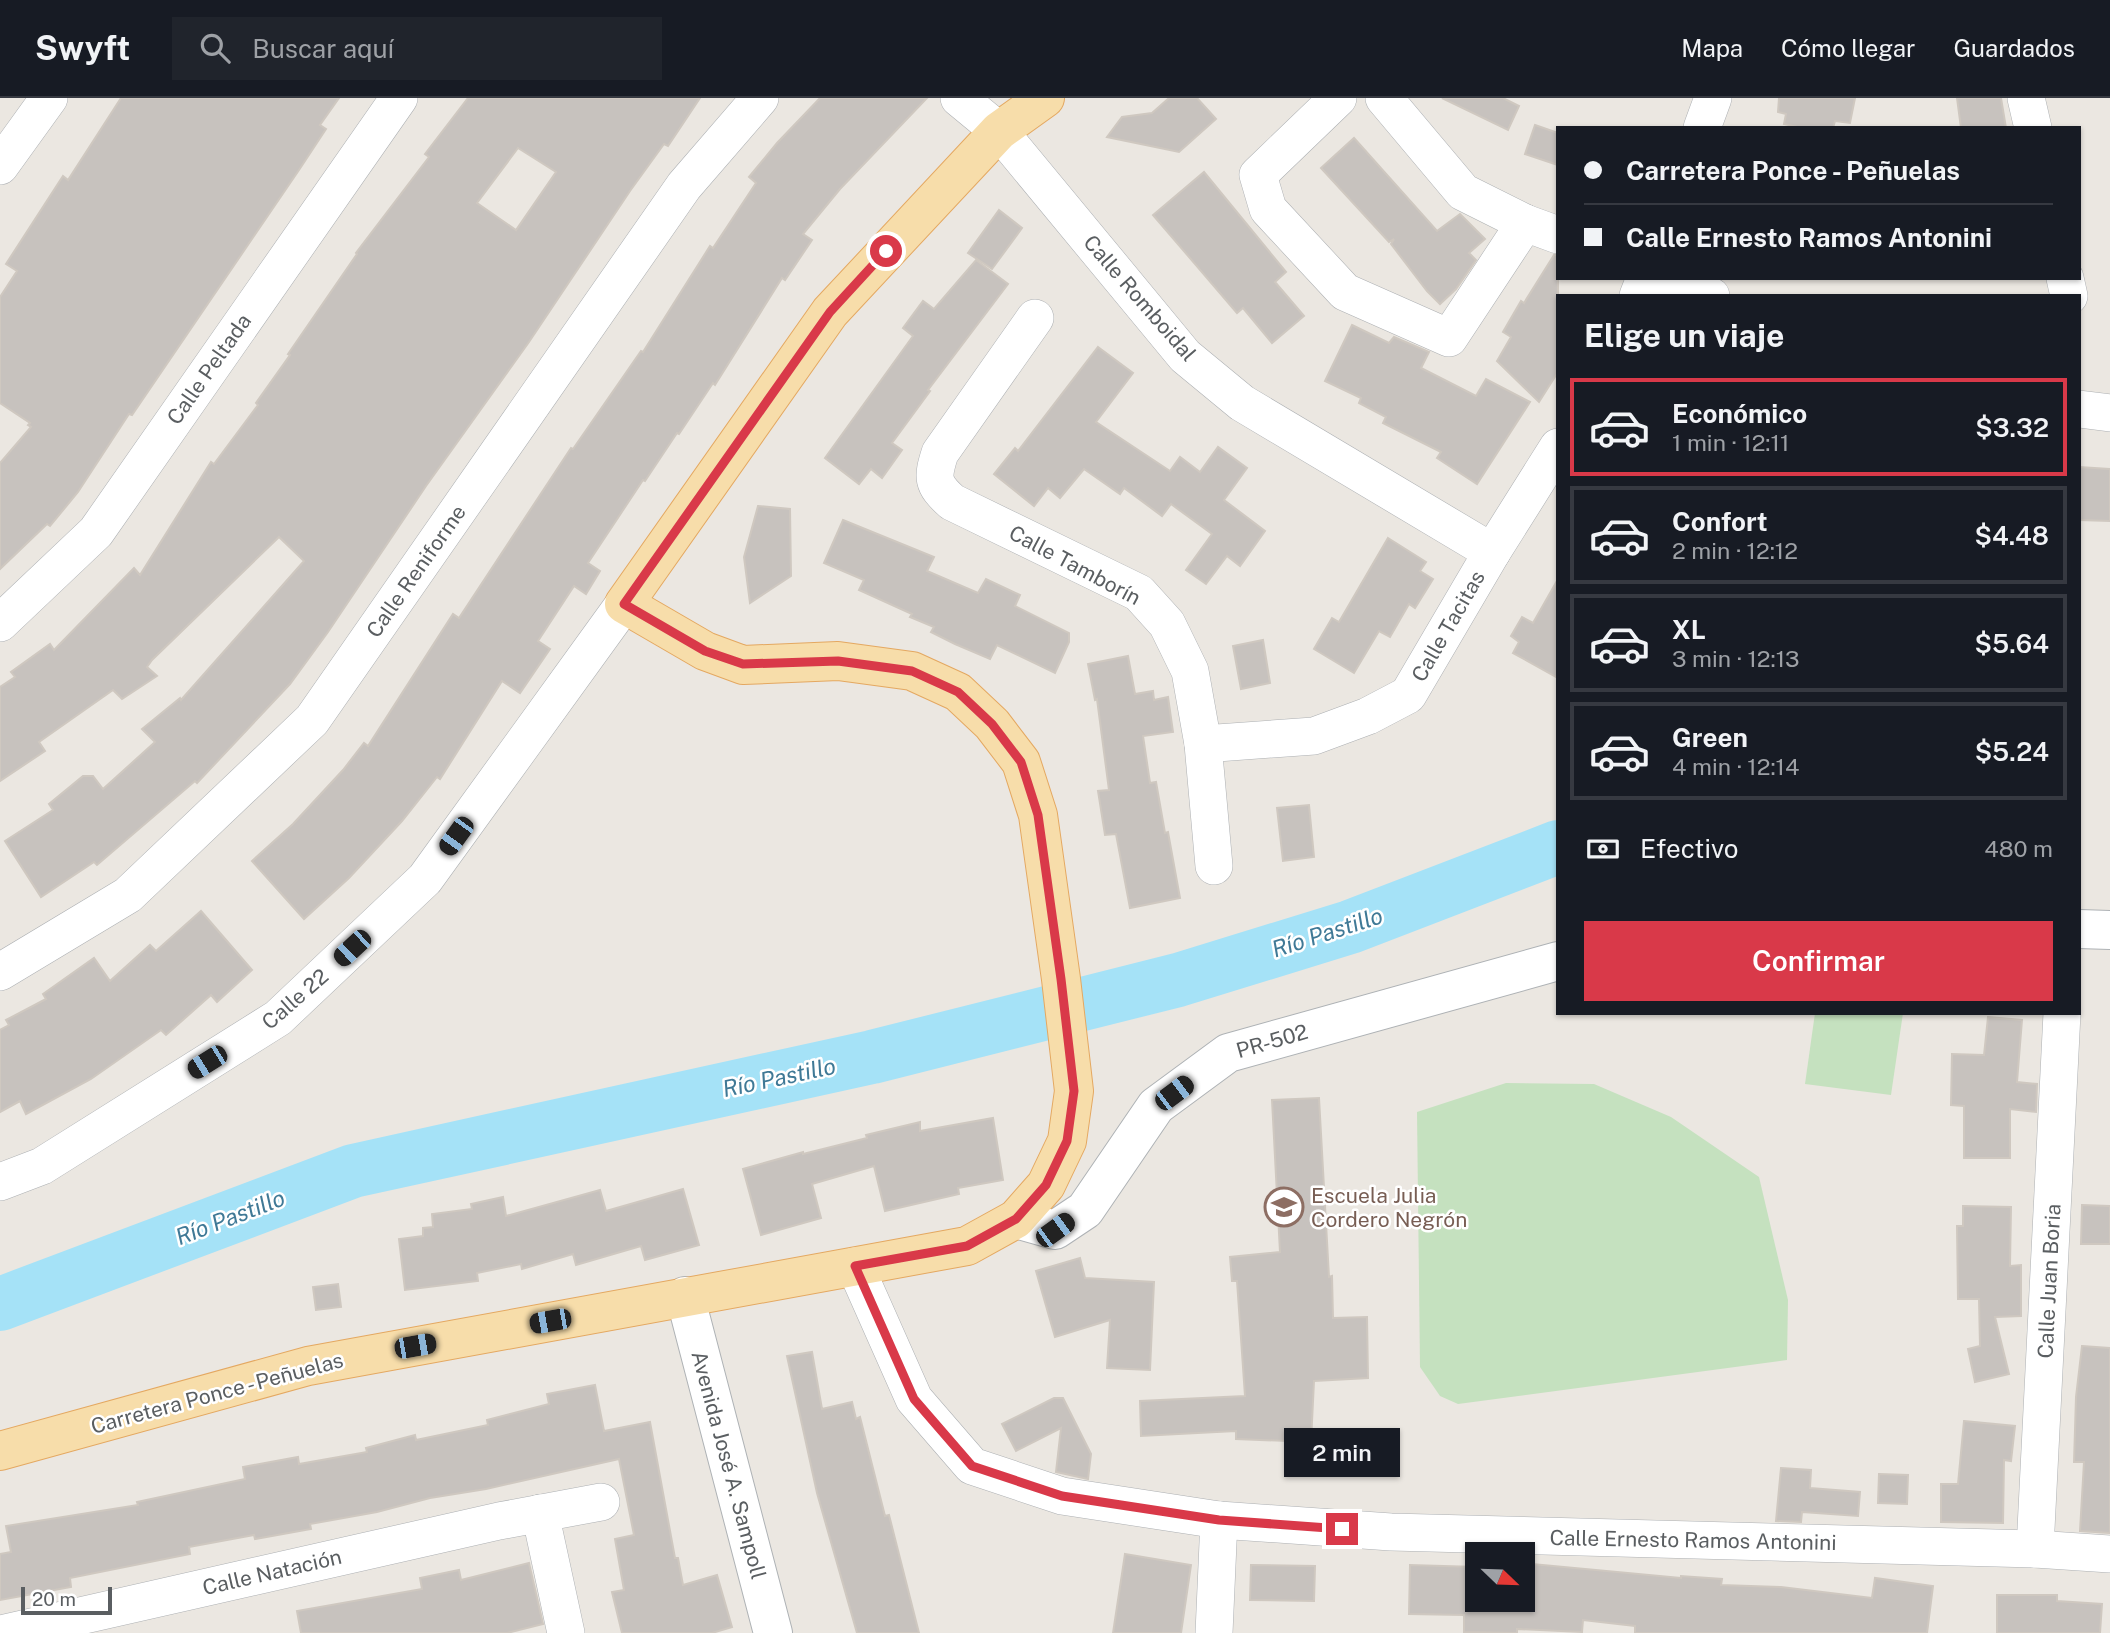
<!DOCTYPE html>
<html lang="es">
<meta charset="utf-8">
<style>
body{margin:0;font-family:"Public Sans",sans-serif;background:#20242c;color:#f1f3f6;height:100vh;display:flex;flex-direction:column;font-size:26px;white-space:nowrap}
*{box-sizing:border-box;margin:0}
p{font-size:23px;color:#9ea1a6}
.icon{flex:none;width:38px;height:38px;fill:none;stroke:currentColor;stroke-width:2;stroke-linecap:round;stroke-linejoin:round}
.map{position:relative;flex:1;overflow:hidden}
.panel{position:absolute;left:1556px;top:196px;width:525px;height:721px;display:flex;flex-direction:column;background:#171b24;border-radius:0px;box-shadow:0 2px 5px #0004}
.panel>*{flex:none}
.top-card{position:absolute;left:1556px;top:28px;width:525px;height:154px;border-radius:0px;box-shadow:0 2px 5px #0004;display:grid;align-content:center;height:154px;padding:0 28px;background:#171b24}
.needle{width:46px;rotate:113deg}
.buttons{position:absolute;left:1465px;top:1444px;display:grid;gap:14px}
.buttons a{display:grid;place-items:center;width:70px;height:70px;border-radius:0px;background:#171b24;box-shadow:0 2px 5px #0004;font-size:35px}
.scale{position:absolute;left:21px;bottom:18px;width:91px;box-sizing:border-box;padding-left:7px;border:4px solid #5a5e61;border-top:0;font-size:19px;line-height:24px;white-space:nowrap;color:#5a5e61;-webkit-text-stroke:5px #fff;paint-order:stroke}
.end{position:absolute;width:32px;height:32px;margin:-16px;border:9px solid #d93949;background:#fff;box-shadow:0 0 0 4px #fff}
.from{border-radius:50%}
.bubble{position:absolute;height:49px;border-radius:0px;background:#171b24;box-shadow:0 2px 5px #0004;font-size:23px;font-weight:600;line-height:49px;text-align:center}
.car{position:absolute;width:21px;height:42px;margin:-21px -10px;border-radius:9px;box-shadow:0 0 5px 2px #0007;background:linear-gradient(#222 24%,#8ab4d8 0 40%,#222 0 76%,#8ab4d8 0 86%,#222 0)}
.top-card b{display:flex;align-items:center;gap:24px;height:66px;font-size:26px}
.top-card b+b{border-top:2px solid #363941}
.top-card i{width:18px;height:18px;background:#f1f3f6}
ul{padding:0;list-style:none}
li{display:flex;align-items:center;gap:21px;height:98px;margin:0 14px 10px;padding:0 14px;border:4px solid #363941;border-radius:0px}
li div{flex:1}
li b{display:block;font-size:26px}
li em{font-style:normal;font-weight:600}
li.active{border-color:#d93949}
li>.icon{width:63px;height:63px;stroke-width:1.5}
h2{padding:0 28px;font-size:32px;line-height:84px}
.pay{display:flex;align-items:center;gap:18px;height:77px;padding:0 28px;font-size:26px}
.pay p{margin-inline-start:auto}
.cta{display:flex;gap:14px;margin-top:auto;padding:14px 28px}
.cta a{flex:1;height:80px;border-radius:0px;background:#d93949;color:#fff;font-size:28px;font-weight:600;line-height:80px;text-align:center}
header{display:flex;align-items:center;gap:42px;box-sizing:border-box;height:98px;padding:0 35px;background:#171b24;border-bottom:2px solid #363941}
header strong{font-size:33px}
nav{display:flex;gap:38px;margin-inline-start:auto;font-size:24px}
.search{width:490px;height:63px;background:#20242c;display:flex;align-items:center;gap:18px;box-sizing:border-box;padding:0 24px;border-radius:0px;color:#9ea1a6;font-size:26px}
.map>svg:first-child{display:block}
.green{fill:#c5e1bf}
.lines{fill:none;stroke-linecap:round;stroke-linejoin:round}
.river{stroke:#a5e2f7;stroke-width:54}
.building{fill:#c7c2be;stroke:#cfc8c0;stroke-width:2;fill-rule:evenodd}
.street-casing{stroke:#adb0b3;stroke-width:38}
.secondary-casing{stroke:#aeb2b5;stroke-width:40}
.primary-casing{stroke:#e4a861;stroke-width:40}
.street{stroke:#fff;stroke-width:37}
.secondary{stroke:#fff;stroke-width:38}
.primary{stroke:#f7ddaa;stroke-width:38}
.route{stroke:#d93949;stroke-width:9}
.labels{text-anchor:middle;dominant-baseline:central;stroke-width:5;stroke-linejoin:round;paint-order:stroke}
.street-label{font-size:21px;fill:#5a5e61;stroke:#fff}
.education-label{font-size:21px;fill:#785e54;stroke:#fff;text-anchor:start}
.water-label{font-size:23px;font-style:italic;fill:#3f7996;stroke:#fff}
</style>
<header>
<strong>Swyft</strong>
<div class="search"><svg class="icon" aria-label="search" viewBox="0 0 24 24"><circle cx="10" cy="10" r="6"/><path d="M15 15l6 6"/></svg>Buscar aquí</div>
<nav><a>Mapa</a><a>Cómo llegar</a><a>Guardados</a></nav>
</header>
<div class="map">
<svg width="2110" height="1535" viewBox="0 0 2110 1535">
<rect width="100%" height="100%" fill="#ebe7e1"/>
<g class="green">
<path d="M1815 915H1903L1891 997 1805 986Z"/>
<path d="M1506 985 1594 986 1671 1019 1759 1079 1788 1202 1787 1262 1458 1306 1440 1298 1420 1269 1417 1014Z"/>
</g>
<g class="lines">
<path class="river" d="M0 1206 353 1073 872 959 1178 882 1350 829 1558 749"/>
</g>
<g class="building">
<path d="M121 0H339L320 27 326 31 299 72 132 317 129 316 78 394 50 428 47 426 0 471V365L31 329 28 327 30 325 0 305V199L17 173 6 166 63 78 68 82Z"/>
<path d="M468 0H700L668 48 664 46 630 93 529 244 426 388 328 534 290 586 197 685 195 683 97 767 94 764 41 799 5 743 53 712 49 706 83 678H93L103 691 155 644 142 631 180 600 181 602 304 463 279 439 152 562 147 569 157 578 122 601 113 592 39 644 45 653 0 683V589L15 579 11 574 50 546 54 552 134 470 140 477 211 364 214 366 258 307 256 305 290 257 288 256 357 156 356 155 429 59 425 56ZM518 50 556 74 516 132 477 105Z"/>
<path d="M820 0H927L840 91 803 136 812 142 785 182 782 180 715 287 713 285 679 336 677 335 645 383 643 382 588 465 600 473 586 496 574 488 538 543 550 551 520 595 502 583 440 681 437 679 402 723 349 780 304 821 252 763 293 726 343 672 364 645 368 648 453 516 459 520 571 350 573 351 641 253 643 254 710 148 713 150 756 85 749 79 777 45Z"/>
<path d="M1169 0H1197L1216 21 1179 54 1107 39 1122 19 1152 15Z"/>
<path d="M1442 0H1503L1519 8 1508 32Z"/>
<path d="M1779 0H1855L1850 25 1835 23 1833 30H1802L1784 26 1786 16 1778 14Z"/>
<path d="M1957 0H2001L2006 30H1961Z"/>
<path d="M1535 27 1558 35V67L1525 56Z"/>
<path d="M1354 40 1437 133 1460 116 1485 141 1469 155 1476 162 1456 191 1440 206 1427 193 1391 146 1394 141 1389 144 1321 70Z"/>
<path d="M1204 74 1286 174 1275 184 1304 218 1272 245 1243 210 1237 215 1153 117Z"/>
<path d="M999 112 1022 130 992 171 968 155Z"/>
<path d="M1554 157H1558V274L1539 304 1497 263 1511 239 1503 234 1521 203 1524 205Z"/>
<path d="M976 162 1008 186 928 292 930 293 892 345 902 352 882 380 871 371 859 386 825 360 913 238 903 230 923 203 934 211Z"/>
<path d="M1352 227 1389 245 1394 239 1429 254 1421 270 1476 298 1486 281 1530 304 1477 386 1437 360 1441 354 1383 325 1386 319 1359 305 1361 300 1325 283Z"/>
<path d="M1098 249 1133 275 1096 324 1170 373 1180 359 1200 374 1218 349 1247 370 1224 402 1265 433 1240 468 1227 458 1206 486 1186 472 1212 436 1171 406 1162 418 1124 390 1120 396 1084 371 1060 400 1048 390 1034 408 994 376 1015 350 1018 353Z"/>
<path d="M2079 369 2110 371V423L2079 422Z"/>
<path d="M758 408 790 411 791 478 750 505 744 459Z"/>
<path d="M843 422 934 459 927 473 978 495 986 481 1020 497 1015 508 1069 535V544L1055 575 997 547 990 561 955 546 931 534 934 529 910 519 912 516 859 492 864 482 824 465Z"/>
<path d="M1388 440 1426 464 1420 473 1433 481 1415 510 1409 506 1390 539 1379 533 1354 575 1314 551 1332 520 1339 524Z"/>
<path d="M1558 481V580L1513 555 1519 544 1511 538 1522 519 1533 525Z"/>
<path d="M1263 542 1270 585 1241 591 1233 548Z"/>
<path d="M1128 558 1135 596 1153 593 1154 602 1168 599 1173 634 1143 638 1150 685 1156 684 1165 735 1168 734 1180 800 1130 810 1116 736 1105 737 1098 693 1109 692 1097 601 1095 602 1088 566Z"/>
<path d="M1309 707 1314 759 1283 763 1277 710Z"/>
<path d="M201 813 252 872 217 904 211 897 166 937 161 932 91 981 26 1016 20 1003 0 1014V932L9 927 6 922 46 901 43 896 94 860 110 883 150 847 156 853Z"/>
<path d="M1988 919 2022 922 2017 984 2037 986 2036 1014 2010 1011V1060H1964V1008L1951 1007 1952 956 1984 957Z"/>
<path d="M1319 1000 1329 1179 1332 1178 1333 1220 1367 1219 1368 1280 1314 1283 1311 1344 1236 1341V1333L1141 1338 1140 1303 1245 1298 1237 1183H1232L1230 1159 1280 1154 1272 1002Z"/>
<path d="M993 1020 1003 1082 958 1090 959 1096 885 1113 874 1068 812 1086 821 1120 761 1137 743 1071 803 1054V1056L867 1040 866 1037 920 1024V1033Z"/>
<path d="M683 1091 699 1147 645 1162 641 1148 576 1167 573 1156 522 1171 521 1166 477 1175 478 1183 405 1192 399 1141 423 1138V1130L433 1129 432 1116 472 1111 471 1106 503 1099 506 1118 600 1092 606 1113Z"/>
<path d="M2082 1107 2110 1108V1146H2081Z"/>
<path d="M1963 1108 2011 1109 2010 1168 2021 1167V1218L1995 1219 2009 1276 1975 1284 1968 1251 1980 1248 1979 1201H1958L1957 1128H1963Z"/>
<path d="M1080 1160 1085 1180 1154 1184 1150 1272 1107 1270 1110 1222 1055 1239 1036 1173Z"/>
<path d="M338 1186 341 1209 316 1212 313 1189Z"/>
<path d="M2082 1248 2110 1250V1435L2080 1433 2084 1364H2074L2076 1299Z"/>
<path d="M812 1254 822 1311 852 1304 856 1321 860 1319 885 1418 889 1417 919 1535H857L817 1395 787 1258Z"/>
<path d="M595 1287 604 1333 650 1324 675 1460H678L683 1487 717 1477 732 1529 712 1535H622L612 1494 624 1492 615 1441 634 1437 619 1361 486 1391 430 1400 377 1414 310 1426 311 1431 255 1441 254 1437 189 1449 190 1456 70 1480 71 1489 0 1502V1456L11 1454 6 1428 138 1407 137 1404 245 1381 243 1369 298 1359 299 1366 367 1354 366 1350 415 1337 416 1342 488 1327 487 1322 549 1306 547 1296Z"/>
<path d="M1054 1300H1063L1091 1356 1088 1381 1056 1374 1061 1330 1016 1353 1002 1326Z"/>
<path d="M1964 1323 2015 1328 2011 1363 2004 1362 2003 1425 1941 1424V1386H1958Z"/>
<path d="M1781 1370 1811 1372 1810 1390 1860 1394 1858 1418 1802 1414 1801 1424 1776 1423Z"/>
<path d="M1879 1376 1908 1377 1907 1406 1878 1405Z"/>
<path d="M1125 1456 1191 1467 1181 1535H1113Z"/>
<path d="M529 1465 543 1526 507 1535H301L297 1513 422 1491 420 1480 459 1472 461 1482Z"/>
<path d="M1522 1465 1681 1480V1478L1722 1481 1721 1487 1781 1489 1872 1500 1875 1480 1933 1488 1927 1535H1635V1528L1583 1522 1582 1534 1517 1531V1535L1464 1534V1517L1409 1516 1410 1467 1477 1469V1502H1522Z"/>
<path d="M1251 1467 1315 1468 1314 1503 1250 1502Z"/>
<path d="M1997 1497H2057V1503L2102 1506 2100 1535H1997Z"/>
</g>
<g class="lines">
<defs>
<g id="street">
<path d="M959 0 999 33 1185 258 1242 305 1492 454"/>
<path d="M1338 0 1258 77 1268 111 1345 194 1449 240 1525 125"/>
<path d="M1384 0 1463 94 1525 125 1558 137"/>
<path d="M2026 0 2033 30"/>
<path d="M1702 30 1713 0"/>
<path d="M0 68 49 0"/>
<path d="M1667 180 1711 198"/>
<path d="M2065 180 2069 198"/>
<path d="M1638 198 1645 180"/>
<path d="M1035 220 940 355C932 380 932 386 952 404L1139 495 1167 526 1190 573 1203 646 1214 768"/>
<path d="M2079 311 2110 315"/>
<path d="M0 525 96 434 399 0"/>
<path d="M1203 646 1314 638 1368 618 1408 597 1492 454 1558 349"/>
<path d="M0 874 128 797 312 622 684 88 760 0"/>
<path d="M0 1084 42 1068 278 920 425 781 624 506"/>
<path d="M855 1168 914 1301 972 1368 1062 1398 1219 1422 1391 1434 2035 1451 2110 1456"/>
<path d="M540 1415 566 1535"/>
<path d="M2035 1451 2062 915"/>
<path d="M5 1535 499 1423 601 1404"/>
<path d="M1214 1535 1219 1422"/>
</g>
<g id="secondary">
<path d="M2079 831 2110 832"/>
<path d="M1016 1121 1055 1132 1085 1112 1156 1008 1228 955 1558 863"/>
<path d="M685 1198 773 1535"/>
</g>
<path id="primary" d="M0 1353 308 1268 967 1148 1016 1121 1046 1087 1067 1043 1074 993 1061 881 1038 717 1021 664 992 626 958 594 912 573 838 563 743 567 705 553 624 506 830 214 999 33 1045 0"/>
</defs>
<use href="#street" class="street-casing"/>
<use href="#secondary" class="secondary-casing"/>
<use href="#primary" class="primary-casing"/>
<use href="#street" class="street"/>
<use href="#secondary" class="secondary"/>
<use href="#primary" class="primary"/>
</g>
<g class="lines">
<path class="route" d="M886 153 830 214 624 506 705 553 743 566 838 563 912 573 958 594 992 626 1021 664 1038 717 1061 881 1074 993 1067 1043 1046 1087 1016 1121 967 1148 855 1168 914 1301 972 1368 1062 1398 1219 1422 1342 1431"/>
</g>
<defs>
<symbol id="school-ring" viewBox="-11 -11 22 22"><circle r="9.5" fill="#fff" stroke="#8d6e63" stroke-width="1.5"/><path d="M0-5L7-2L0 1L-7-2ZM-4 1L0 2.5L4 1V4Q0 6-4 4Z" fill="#8d6e63"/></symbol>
</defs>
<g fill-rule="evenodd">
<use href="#school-ring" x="1262" y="1087" width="44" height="44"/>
</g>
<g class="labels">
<g class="street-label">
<text transform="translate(1140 200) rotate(49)">Calle Romboidal</text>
<text transform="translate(209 271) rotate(-55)">Calle Peltada</text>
<text transform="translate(1075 467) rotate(28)">Calle Tamborín</text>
<text transform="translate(416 473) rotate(-55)">Calle Reniforme</text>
<text transform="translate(1448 528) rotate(-60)">Calle Tacitas</text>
<text transform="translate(295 901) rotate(-41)">Calle 22</text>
<text transform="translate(1272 943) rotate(-16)">PR-502</text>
<text transform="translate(2049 1183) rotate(-87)">Calle Juan Boria</text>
<text transform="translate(217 1295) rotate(-15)">Carretera Ponce - Peñuelas</text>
<text transform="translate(729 1367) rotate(75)">Avenida José A. Sampoll</text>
<text transform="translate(1693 1442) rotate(1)">Calle Ernesto Ramos Antonini</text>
<text transform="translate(272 1474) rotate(-13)">Calle Natación</text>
</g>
<g class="education-label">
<text x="1311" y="1097">Escuela Julia<tspan x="1311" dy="24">Cordero Negrón</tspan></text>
</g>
<g class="water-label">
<text transform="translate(1327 834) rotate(-18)">Río Pastillo</text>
<text transform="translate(779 979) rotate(-12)">Río Pastillo</text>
<text transform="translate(230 1119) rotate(-21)">Río Pastillo</text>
</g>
</g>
</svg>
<div class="buttons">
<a><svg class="needle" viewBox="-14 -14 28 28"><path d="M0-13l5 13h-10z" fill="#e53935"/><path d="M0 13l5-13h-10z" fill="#9ea1a6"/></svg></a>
</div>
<div class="scale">20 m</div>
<i class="end from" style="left:886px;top:153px"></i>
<i class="end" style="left:1342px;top:1431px"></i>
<div class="bubble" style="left:1284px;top:1330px;width:116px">2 min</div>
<i class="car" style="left:456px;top:738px;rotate:216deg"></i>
<i class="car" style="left:352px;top:850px;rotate:227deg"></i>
<i class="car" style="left:207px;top:964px;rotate:238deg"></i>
<i class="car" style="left:1174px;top:995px;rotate:53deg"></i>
<i class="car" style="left:1055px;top:1132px;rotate:54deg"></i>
<i class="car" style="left:550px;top:1223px;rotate:260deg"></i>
<i class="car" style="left:415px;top:1248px;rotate:80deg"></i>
<div class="top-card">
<b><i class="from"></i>Carretera Ponce - Peñuelas</b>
<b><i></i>Calle Ernesto Ramos Antonini</b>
</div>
<section class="panel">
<h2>Elige un viaje</h2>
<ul>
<li class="active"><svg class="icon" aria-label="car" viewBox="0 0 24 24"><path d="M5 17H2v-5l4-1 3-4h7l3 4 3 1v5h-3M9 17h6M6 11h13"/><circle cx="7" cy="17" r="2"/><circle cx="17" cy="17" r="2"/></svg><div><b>Económico</b><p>1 min · 12:11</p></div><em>$3.32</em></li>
<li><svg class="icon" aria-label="car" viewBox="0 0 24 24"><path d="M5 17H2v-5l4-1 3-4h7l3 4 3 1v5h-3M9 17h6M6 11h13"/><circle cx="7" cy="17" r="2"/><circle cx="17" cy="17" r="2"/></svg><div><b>Confort</b><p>2 min · 12:12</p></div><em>$4.48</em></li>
<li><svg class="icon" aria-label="car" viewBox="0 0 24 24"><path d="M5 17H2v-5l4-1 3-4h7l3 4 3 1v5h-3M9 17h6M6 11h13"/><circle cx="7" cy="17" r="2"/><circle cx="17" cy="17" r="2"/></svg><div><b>XL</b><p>3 min · 12:13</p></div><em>$5.64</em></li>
<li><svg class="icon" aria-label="car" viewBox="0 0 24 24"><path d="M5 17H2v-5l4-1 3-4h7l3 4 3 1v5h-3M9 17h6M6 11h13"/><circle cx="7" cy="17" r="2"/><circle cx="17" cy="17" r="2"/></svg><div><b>Green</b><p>4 min · 12:14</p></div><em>$5.24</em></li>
</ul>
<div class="pay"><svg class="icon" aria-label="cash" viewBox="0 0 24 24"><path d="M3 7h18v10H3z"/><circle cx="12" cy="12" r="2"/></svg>Efectivo<p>480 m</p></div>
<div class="cta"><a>Confirmar</a></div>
</section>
</div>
